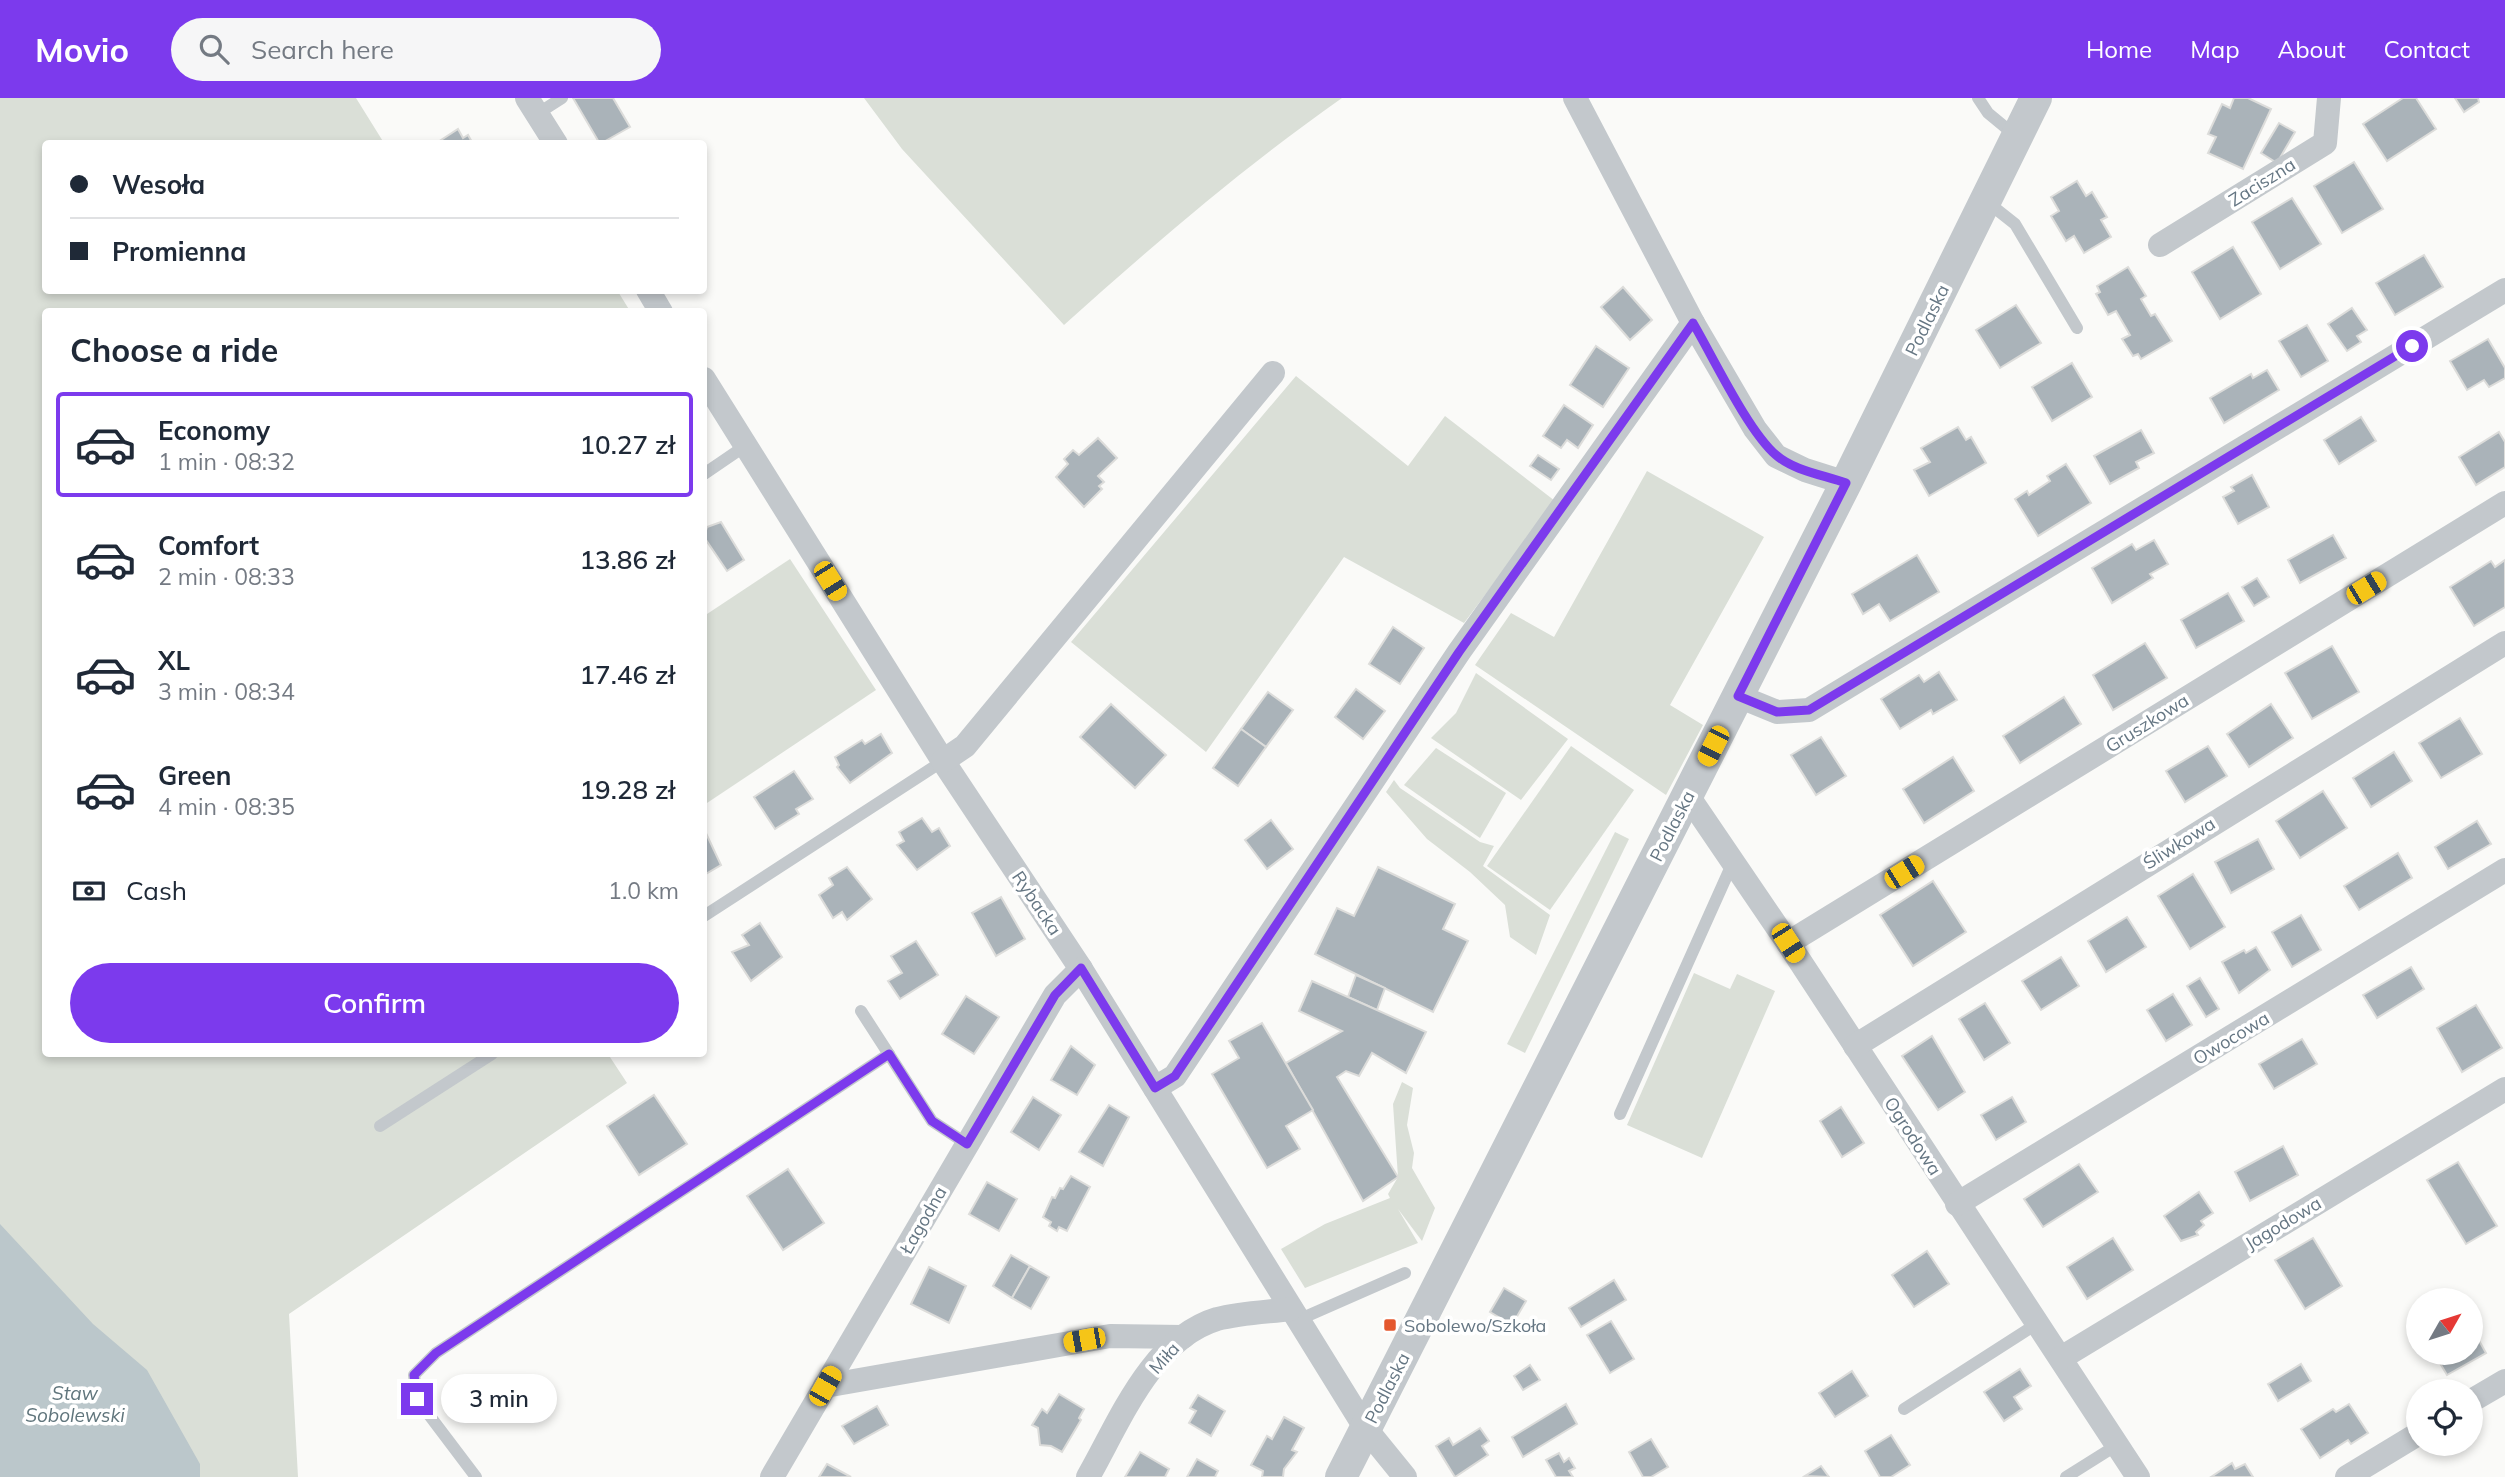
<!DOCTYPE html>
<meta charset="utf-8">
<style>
body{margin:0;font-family:Mulish,sans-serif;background:#f6f6f7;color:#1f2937;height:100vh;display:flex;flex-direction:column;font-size:26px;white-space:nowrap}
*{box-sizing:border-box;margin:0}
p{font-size:23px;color:#747a83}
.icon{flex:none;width:38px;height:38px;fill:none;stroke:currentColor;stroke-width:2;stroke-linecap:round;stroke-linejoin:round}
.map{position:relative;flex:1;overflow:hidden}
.details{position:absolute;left:42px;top:210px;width:665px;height:749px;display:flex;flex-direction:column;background:#fff;border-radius:7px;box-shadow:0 4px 10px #0003}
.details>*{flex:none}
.banner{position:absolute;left:42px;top:42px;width:665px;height:154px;border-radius:7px;box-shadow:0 4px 10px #0003;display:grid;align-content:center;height:154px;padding:0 28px;background:#fff}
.needle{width:46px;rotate:51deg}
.tools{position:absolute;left:2406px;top:1190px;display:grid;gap:14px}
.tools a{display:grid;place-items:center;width:77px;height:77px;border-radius:50%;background:#fff;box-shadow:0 4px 10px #0003;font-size:35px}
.end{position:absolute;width:32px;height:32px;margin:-16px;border:9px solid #7c3aed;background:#fff;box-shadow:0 0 0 4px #fff}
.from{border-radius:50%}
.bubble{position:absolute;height:49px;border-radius:24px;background:#fff;box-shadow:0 4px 10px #0003;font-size:23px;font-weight:600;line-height:49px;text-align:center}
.car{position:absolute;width:21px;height:42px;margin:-21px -10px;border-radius:9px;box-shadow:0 0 5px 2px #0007;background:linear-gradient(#f5c518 24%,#345 0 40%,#f5c518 0 76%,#345 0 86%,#f5c518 0)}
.banner b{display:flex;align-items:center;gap:24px;height:66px;font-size:26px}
.banner b+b{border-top:2px solid #e0e1e3}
.banner i{width:18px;height:18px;background:#1f2937}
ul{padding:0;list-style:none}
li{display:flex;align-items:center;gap:21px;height:105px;margin:0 14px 10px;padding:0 14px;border:4px solid transparent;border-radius:7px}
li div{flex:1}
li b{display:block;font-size:26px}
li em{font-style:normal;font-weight:600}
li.selected{border-color:#7c3aed}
li>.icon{width:63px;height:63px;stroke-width:1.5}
h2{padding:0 28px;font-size:32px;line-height:84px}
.pay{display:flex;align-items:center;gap:18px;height:77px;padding:0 28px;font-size:26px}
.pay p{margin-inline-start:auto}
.primary-button{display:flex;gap:14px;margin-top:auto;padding:14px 28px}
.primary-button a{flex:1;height:80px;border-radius:42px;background:#7c3aed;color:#fff;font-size:28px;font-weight:600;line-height:80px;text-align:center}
header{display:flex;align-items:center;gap:42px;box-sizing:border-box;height:98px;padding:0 35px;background:#7c3aed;color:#fff}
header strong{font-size:33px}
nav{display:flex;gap:38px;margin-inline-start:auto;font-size:24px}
.search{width:490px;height:63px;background:#f6f6f7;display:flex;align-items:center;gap:18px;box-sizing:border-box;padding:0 24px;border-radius:38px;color:#747a83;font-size:26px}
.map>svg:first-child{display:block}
.green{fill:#dadfd7}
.water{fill:#bbc7cb}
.building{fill:#aab3b9;stroke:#dcdcda;stroke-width:2}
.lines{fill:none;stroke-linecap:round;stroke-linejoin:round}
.service{stroke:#c3c8cc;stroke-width:12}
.minor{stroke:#c3c8cc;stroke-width:24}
.tertiary{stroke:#c3c8cc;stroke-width:32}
.route{stroke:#7c3aed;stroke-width:9}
.poi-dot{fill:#e4572e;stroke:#fff;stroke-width:2.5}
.labels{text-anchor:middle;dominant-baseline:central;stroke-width:7;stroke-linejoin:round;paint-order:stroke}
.street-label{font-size:18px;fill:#657683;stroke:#fff}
.poi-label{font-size:18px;fill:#657683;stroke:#fff;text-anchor:start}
.water-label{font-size:19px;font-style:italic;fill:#60757c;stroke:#fff}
</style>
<header>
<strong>Movio</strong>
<div class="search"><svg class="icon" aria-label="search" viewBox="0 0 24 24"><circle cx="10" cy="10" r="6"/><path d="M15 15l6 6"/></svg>Search here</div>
<nav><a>Home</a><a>Map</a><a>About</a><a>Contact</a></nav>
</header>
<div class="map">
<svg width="2505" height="1379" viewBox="0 0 2505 1379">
<rect width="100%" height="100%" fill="#fafaf8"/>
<g class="green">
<path d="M0 0H356L384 45 46 46V192H617L630 213 46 214V956H608L627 985 289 1216 298 1379H0Z"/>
<path d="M864 0H1342C1244 69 1153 147 1064 227L902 51Z"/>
<path d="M1296 278 1408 368 1445 318 1555 403 1464 525 1344 459 1206 654 1071 544Z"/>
<path d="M1647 373 1764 439 1670 607 1703 627 1666 697 1475 567 1511 515 1554 539Z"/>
<path d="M790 461 876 592 704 707V518Z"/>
<path d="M1476 575 1568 641 1521 702 1431 640 1456 615Z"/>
<path d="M1571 648 1634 692 1550 812 1487 768Z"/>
<path d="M1436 650 1506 695 1480 740 1404 687Z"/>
<path d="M1394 682 1400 690 1480 744 1494 748 1483 768 1550 817 1536 857 1510 839 1505 807 1470 774 1427 741 1386 694Z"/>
<path d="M1615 734 1629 741 1525 955 1507 946Z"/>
<path d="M1694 875 1730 891 1737 876 1775 893 1702 1060 1627 1027Z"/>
<path d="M1402 984 1413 990 1407 1027 1414 1055 1412 1070 1435 1110 1422 1143 1398 1111 1418 1145 1305 1190 1281 1151 1325 1126 1390 1100 1388 1096 1398 1079 1393 1006Z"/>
</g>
<path class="water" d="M0 1126 93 1226 147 1272 200 1366V1379H0Z"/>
<g class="building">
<path d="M573 0H613L630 29 600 46Z"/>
<path d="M2234 0H2248L2271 11 2243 71 2208 55 2216 39 2208 36 2222 6 2230 10Z"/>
<path d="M2403 0H2416L2436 31 2387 63 2363 26Z"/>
<path d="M2455 0H2478L2479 4 2464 14Z"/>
<path d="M2279 25 2295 34 2277 65 2261 55Z"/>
<path d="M458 31 463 40 468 37 473 46H435Z"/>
<path d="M2354 64 2383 111 2342 135 2314 88Z"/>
<path d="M2077 83 2086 98 2092 94 2107 119 2101 122 2111 139 2084 155 2074 138 2066 143 2051 118 2059 113 2051 99Z"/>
<path d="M2292 100 2321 146 2280 171 2252 124Z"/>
<path d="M2233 149 2261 196 2220 221 2192 174Z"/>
<path d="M2424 157 2443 189 2395 217 2376 185Z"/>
<path d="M2128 169 2146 198 2141 201 2151 218 2155 216 2172 243 2141 261 2138 256 2133 258 2122 241 2130 237 2116 213 2108 217 2096 196 2100 194 2097 188Z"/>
<path d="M1623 189 1652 222 1630 242 1601 209Z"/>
<path d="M2016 207 2041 245 2000 270 1976 232Z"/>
<path d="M2352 210 2367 232 2357 238 2361 244 2347 253 2328 226Z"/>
<path d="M2307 227 2328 263 2301 279 2279 243Z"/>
<path d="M2488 241 2505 270V280L2489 289 2484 282 2467 292 2450 263Z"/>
<path d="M1596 248 1629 270 1603 309 1570 287Z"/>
<path d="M2072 265 2092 299 2052 323 2032 289Z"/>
<path d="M2267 272 2279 292 2224 325 2210 300 2251 276 2253 280Z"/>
<path d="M1564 307 1593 327 1578 350 1567 342 1561 350 1543 338Z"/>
<path d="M2361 319 2376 343 2339 366 2324 342Z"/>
<path d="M1958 329 1966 342 1971 339 1986 365 1929 398 1914 372 1930 364 1921 350Z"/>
<path d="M2141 332 2154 355 2136 364 2139 370 2110 386 2094 358Z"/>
<path d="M2499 334 2505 344V369L2476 387 2459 359Z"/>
<path d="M1098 340 1117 360 1098 378 1104 384 1099 388 1102 391 1084 409 1056 379 1068 366 1064 361 1073 352 1079 357Z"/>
<path d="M1538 357 1559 371 1551 382 1530 368Z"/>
<path d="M2066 366 2091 405 2038 438 2015 401 2027 393 2029 397 2050 383 2047 378Z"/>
<path d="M2252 377 2269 409 2238 426 2223 399 2234 393 2231 389Z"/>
<path d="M721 424 744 462 727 473 704 439 707 429Z"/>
<path d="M2333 437 2346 460 2300 485 2288 462Z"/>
<path d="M2154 442 2168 466 2150 476 2153 480 2112 505 2092 470 2132 446 2136 452Z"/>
<path d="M1917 457 1939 494 1890 523 1879 506 1863 516 1852 496Z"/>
<path d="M2505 462V509L2474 528 2450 489 2491 463 2495 469Z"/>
<path d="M2257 480 2269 499 2254 508 2242 489Z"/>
<path d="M2228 495 2244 523 2196 550 2181 522Z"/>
<path d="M1393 529 1424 550 1400 586 1369 566Z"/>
<path d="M2145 545 2167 580 2113 612 2093 577Z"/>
<path d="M2332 548 2359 594 2312 621 2285 575Z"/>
<path d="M1939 574 1957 602 1933 616 1931 612 1900 631 1881 601 1919 577 1924 584Z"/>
<path d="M1356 591 1385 613 1363 641 1335 619Z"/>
<path d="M1268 594 1293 612 1266 649 1241 631Z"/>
<path d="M2064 599 2081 626 2020 665 2003 638Z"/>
<path d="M1111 606 1166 657 1135 690 1080 639Z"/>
<path d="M2271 606 2293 640 2249 669 2227 636Z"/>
<path d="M2460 620 2482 656 2441 680 2419 645Z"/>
<path d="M1241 631 1266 649 1238 688 1213 670Z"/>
<path d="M881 636 892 655 850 685 837 669 839 667 835 659 862 642 865 646Z"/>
<path d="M1821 639 1846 678 1816 697 1791 657Z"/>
<path d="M2208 648 2227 678 2185 704 2166 673Z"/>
<path d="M2394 654 2412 683 2371 709 2353 680Z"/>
<path d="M1953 659 1974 693 1924 725 1903 691Z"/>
<path d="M794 673 813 701 796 711 799 716 775 731 754 699Z"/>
<path d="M2323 693 2347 730 2300 760 2276 723Z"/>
<path d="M922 720 932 734 939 730 950 748 917 772 897 747 904 743 899 734Z"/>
<path d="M1271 722 1293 751 1267 771 1245 742Z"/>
<path d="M2477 723 2491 746 2448 771 2435 749Z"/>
<path d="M704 731 721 767 704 777Z"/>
<path d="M2258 741 2274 771 2231 795 2215 764Z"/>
<path d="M2398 755 2412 780 2359 812 2344 788Z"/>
<path d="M847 769 872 801 847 822 842 814 833 820 819 797 833 787 829 780Z"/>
<path d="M1378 769 1455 806 1443 831 1468 843 1433 914 1315 856 1337 810 1354 818Z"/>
<path d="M2193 776 2225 829 2190 851 2158 798Z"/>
<path d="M1933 783 1966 834 1913 868 1880 817Z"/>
<path d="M1001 799 1025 841 996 858 972 815Z"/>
<path d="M2301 817 2321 852 2292 869 2272 834Z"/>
<path d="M2127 819 2146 849 2106 874 2088 843Z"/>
<path d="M760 825 782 859 751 883 732 854 749 847 742 837Z"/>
<path d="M916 843 938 877 900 901 888 883 902 875 891 858Z"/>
<path d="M2256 849 2270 872 2239 895 2222 864 2244 852 2246 855Z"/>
<path d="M2061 859 2079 888 2041 912 2022 883Z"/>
<path d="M2411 869 2424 891 2377 920 2363 897Z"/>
<path d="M1356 877 1385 890 1377 912 1348 899Z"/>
<path d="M2200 880 2219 911 2206 919 2187 888Z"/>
<path d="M1312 883 1426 934 1406 975 1372 955 1359 978 1346 973 1337 979 1398 1079 1363 1103 1286 965 1342 933 1299 913Z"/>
<path d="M2173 896 2192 927 2166 943 2147 912Z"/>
<path d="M966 898 999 919 974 956 942 936Z"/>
<path d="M1985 905 2010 945 1984 962 1959 921Z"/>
<path d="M2476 907 2502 950 2462 974 2437 930Z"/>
<path d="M1262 925 1313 1012 1286 1028 1300 1051 1267 1070 1212 976 1239 960 1229 943Z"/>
<path d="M1932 938 1965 994 1938 1012 1902 958Z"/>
<path d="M2302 941 2317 966 2274 991 2259 966Z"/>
<path d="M1071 948 1095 967 1077 997 1051 982Z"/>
<path d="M654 997 687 1046 639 1077 607 1028Z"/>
<path d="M1033 999 1061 1017 1039 1052 1011 1034Z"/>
<path d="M2012 999 2026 1024 1996 1042 1981 1017Z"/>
<path d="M1109 1007 1129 1019 1103 1068 1079 1054Z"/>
<path d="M1841 1009 1864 1045 1842 1059 1820 1023Z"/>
<path d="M2283 1048 2298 1077 2250 1103 2235 1074Z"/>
<path d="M2458 1064 2497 1128 2466 1146 2427 1082Z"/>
<path d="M2079 1066 2098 1094 2043 1129 2024 1101Z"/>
<path d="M788 1071 824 1125 783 1152 747 1098Z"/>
<path d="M1071 1078 1090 1089 1067 1133 1059 1129 1057 1133 1049 1128 1051 1124 1043 1119 1052 1099 1055 1100 1060 1090 1063 1091Z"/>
<path d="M987 1084 1017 1101 999 1133 969 1116Z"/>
<path d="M2199 1094 2213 1115 2201 1123 2204 1127 2196 1134 2198 1137 2181 1143 2164 1118Z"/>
<path d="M2113 1140 2133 1172 2087 1201 2067 1169Z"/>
<path d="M2313 1140 2342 1188 2305 1211 2275 1162Z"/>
<path d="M1927 1153 1949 1186 1914 1209 1892 1177Z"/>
<path d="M1011 1157 1030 1168 1012 1200 993 1188Z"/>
<path d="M1030 1168 1049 1179 1031 1211 1012 1200Z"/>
<path d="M929 1169 966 1188 949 1225 911 1206Z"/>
<path d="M1614 1182 1626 1202 1581 1229 1569 1210Z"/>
<path d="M1504 1190 1526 1203 1512 1227 1490 1214Z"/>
<path d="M1611 1223 1634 1261 1610 1275 1587 1237Z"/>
<path d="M2472 1230 2486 1255 2447 1277 2434 1255H2471Z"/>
<path d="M2301 1266 2311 1283 2278 1303 2268 1286Z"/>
<path d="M1530 1267 1540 1282 1523 1292 1514 1278Z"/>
<path d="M2020 1271 2031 1288 2014 1299 2022 1311 2004 1323 1984 1294Z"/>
<path d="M1852 1273 1868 1298 1835 1319 1819 1295Z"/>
<path d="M1059 1296 1084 1311 1079 1320 1081 1322 1062 1354 1051 1348 1040 1347 1038 1330 1032 1327 1042 1311 1047 1315Z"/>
<path d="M1198 1297 1225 1313 1211 1338 1189 1325 1196 1313 1190 1310Z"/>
<path d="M1566 1306 1577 1326 1523 1359 1512 1339Z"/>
<path d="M2349 1306 2368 1335 2351 1346 2348 1342 2320 1360 2301 1331 2333 1311 2336 1314Z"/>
<path d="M877 1308 888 1327 854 1346 842 1328Z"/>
<path d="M1284 1319 1304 1330 1292 1352 1297 1354 1284 1371 1283 1379H1262L1263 1373 1251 1367 1267 1338 1272 1341Z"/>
<path d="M1480 1330 1489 1343 1482 1348 1488 1357 1455 1379 1436 1348 1449 1340 1453 1347Z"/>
<path d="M1891 1337 1910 1367 1891 1379H1880L1865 1353Z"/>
<path d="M1651 1341 1668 1369 1651 1379H1643L1629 1354Z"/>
<path d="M1140 1354 1169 1371 1165 1379H1125Z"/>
<path d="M1559 1355 1564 1364 1569 1360 1575 1370 1569 1373 1573 1379H1556L1546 1362Z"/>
<path d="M1197 1361 1218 1373 1215 1379H1187Z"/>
<path d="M2232 1365 2235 1371 2245 1366 2253 1379H2211Z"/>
<path d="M827 1366 851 1379H819Z"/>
<path d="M1821 1368 1829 1379 1805 1378Z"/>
</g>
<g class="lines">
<g class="service">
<path d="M1978 0 1988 15 2017 39"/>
<path d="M537 16 562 0"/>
<path d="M1986 103 2015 126 2077 230"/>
<path d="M704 376 745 348"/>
<path d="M704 818 943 663"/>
<path d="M861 913 932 1023 967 1046"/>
<path d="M1620 1016 1733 764"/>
<path d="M380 1028 492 956"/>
<path d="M1298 1222 1405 1175"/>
<path d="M1904 1311 2038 1225"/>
<path d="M476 1379 417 1301 414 1277 436 1255 889 956"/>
<path d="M2066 1379 2117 1347"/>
</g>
<g class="minor">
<path d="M527 0 556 46"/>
<path d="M1575 0 1693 225 1755 331 1776 358 1805 372 1846 385"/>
<path d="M2160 147 2325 45 2329 0"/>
<path d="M648 192 661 214"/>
<path d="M704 281 943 663 1081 871 1366 1331 1405 1379"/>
<path d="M1738 598 1777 614 1809 612 2505 192"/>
<path d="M943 663 965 648 1273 275"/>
<path d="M1688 698 1788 845 2138 1379"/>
<path d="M1788 845 2505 405"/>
<path d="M1855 948 2505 545"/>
<path d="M1155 990 1175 978 1459 554 1693 225"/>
<path d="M1957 1106 2505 772"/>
<path d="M2061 1260 2505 991"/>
<path d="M825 1288 1110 1238 1183 1239"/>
<path d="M2471 1303 2505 1283"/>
<path d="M772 1379 1055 897 1081 871"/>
<path d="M1088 1379C1119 1325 1151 1241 1217 1221 1240 1215 1267 1214 1291 1211"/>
<path d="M2347 1379 2418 1336"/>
</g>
<path class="tertiary" d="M1341 1379 1846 385 2036 0"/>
</g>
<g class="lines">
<path class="route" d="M417 1301 414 1277 436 1255 889 956 932 1023 967 1046 1055 897 1081 870 1155 990 1175 978 1459 554 1693 225C1713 259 1748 333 1776 357 1794 373 1824 377 1846 385L1738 598 1777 614 1809 612 2412 248"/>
</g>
<rect class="poi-dot" x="1383" y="1220" width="14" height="14" rx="3.5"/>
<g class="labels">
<g class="street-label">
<text transform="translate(2262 84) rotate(-32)">Zaciszna</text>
<text transform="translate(1927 222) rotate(-64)">Podlaska</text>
<text transform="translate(2147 625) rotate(-32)">Gruszkowa</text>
<text transform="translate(1672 728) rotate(-63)">Podlaska</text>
<text transform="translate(2179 745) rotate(-32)">Śliwkowa</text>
<text transform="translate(1037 805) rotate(56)">Rybacka</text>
<text transform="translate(2231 940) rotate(-31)">Owocowa</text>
<text transform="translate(1913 1038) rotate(57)">Ogrodowa</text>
<text transform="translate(923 1122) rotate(-60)">Łagodna</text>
<text transform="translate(2283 1125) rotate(-31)">Jagodowa</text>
<text transform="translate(1164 1260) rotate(-48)">Miła</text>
<text transform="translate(1387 1290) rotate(-63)">Podlaska</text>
</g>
<g class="poi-label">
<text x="1404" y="1227">Sobolewo/Szkoła</text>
</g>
<g class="water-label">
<text x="75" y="1295">Staw<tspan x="75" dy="22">Sobolewski</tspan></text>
</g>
</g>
</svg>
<div class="tools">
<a><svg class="needle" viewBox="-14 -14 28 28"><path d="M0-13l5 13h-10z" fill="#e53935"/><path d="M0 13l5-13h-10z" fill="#747a83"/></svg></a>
<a><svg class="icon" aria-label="locate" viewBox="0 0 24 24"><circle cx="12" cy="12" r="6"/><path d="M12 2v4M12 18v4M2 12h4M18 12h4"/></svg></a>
</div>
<i class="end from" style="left:2412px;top:248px"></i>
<i class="end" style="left:417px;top:1301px"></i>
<div class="bubble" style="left:441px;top:1276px;width:116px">3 min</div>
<i class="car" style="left:830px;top:483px;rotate:148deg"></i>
<i class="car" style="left:2366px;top:490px;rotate:59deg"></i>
<i class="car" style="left:1713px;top:648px;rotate:207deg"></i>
<i class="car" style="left:1904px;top:774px;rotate:58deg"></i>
<i class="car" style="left:1788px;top:845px;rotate:147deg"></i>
<i class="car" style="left:1084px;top:1242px;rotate:260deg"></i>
<i class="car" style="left:825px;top:1288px;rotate:30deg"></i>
<div class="banner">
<b><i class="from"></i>Wesoła</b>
<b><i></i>Promienna</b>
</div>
<section class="details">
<h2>Choose a ride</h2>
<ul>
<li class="selected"><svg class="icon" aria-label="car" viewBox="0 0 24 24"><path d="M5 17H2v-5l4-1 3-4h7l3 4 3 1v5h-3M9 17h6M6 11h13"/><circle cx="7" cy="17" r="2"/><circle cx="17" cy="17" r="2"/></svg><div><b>Economy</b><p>1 min · 08:32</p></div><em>10.27 zł</em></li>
<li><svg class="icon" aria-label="car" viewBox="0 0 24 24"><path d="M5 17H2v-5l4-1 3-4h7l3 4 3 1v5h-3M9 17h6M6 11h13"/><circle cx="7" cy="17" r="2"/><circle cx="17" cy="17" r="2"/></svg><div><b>Comfort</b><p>2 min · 08:33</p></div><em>13.86 zł</em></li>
<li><svg class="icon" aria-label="car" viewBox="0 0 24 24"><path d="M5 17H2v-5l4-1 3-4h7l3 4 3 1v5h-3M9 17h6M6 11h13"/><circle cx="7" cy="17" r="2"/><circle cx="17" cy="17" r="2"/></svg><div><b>XL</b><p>3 min · 08:34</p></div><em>17.46 zł</em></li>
<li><svg class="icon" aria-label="car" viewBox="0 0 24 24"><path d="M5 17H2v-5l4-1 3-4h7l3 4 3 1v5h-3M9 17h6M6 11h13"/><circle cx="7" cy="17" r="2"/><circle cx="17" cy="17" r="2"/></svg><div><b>Green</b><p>4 min · 08:35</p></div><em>19.28 zł</em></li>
</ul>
<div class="pay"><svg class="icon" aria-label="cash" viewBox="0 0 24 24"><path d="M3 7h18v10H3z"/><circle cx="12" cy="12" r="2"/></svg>Cash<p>1.0 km</p></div>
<div class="primary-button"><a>Confirm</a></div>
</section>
</div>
